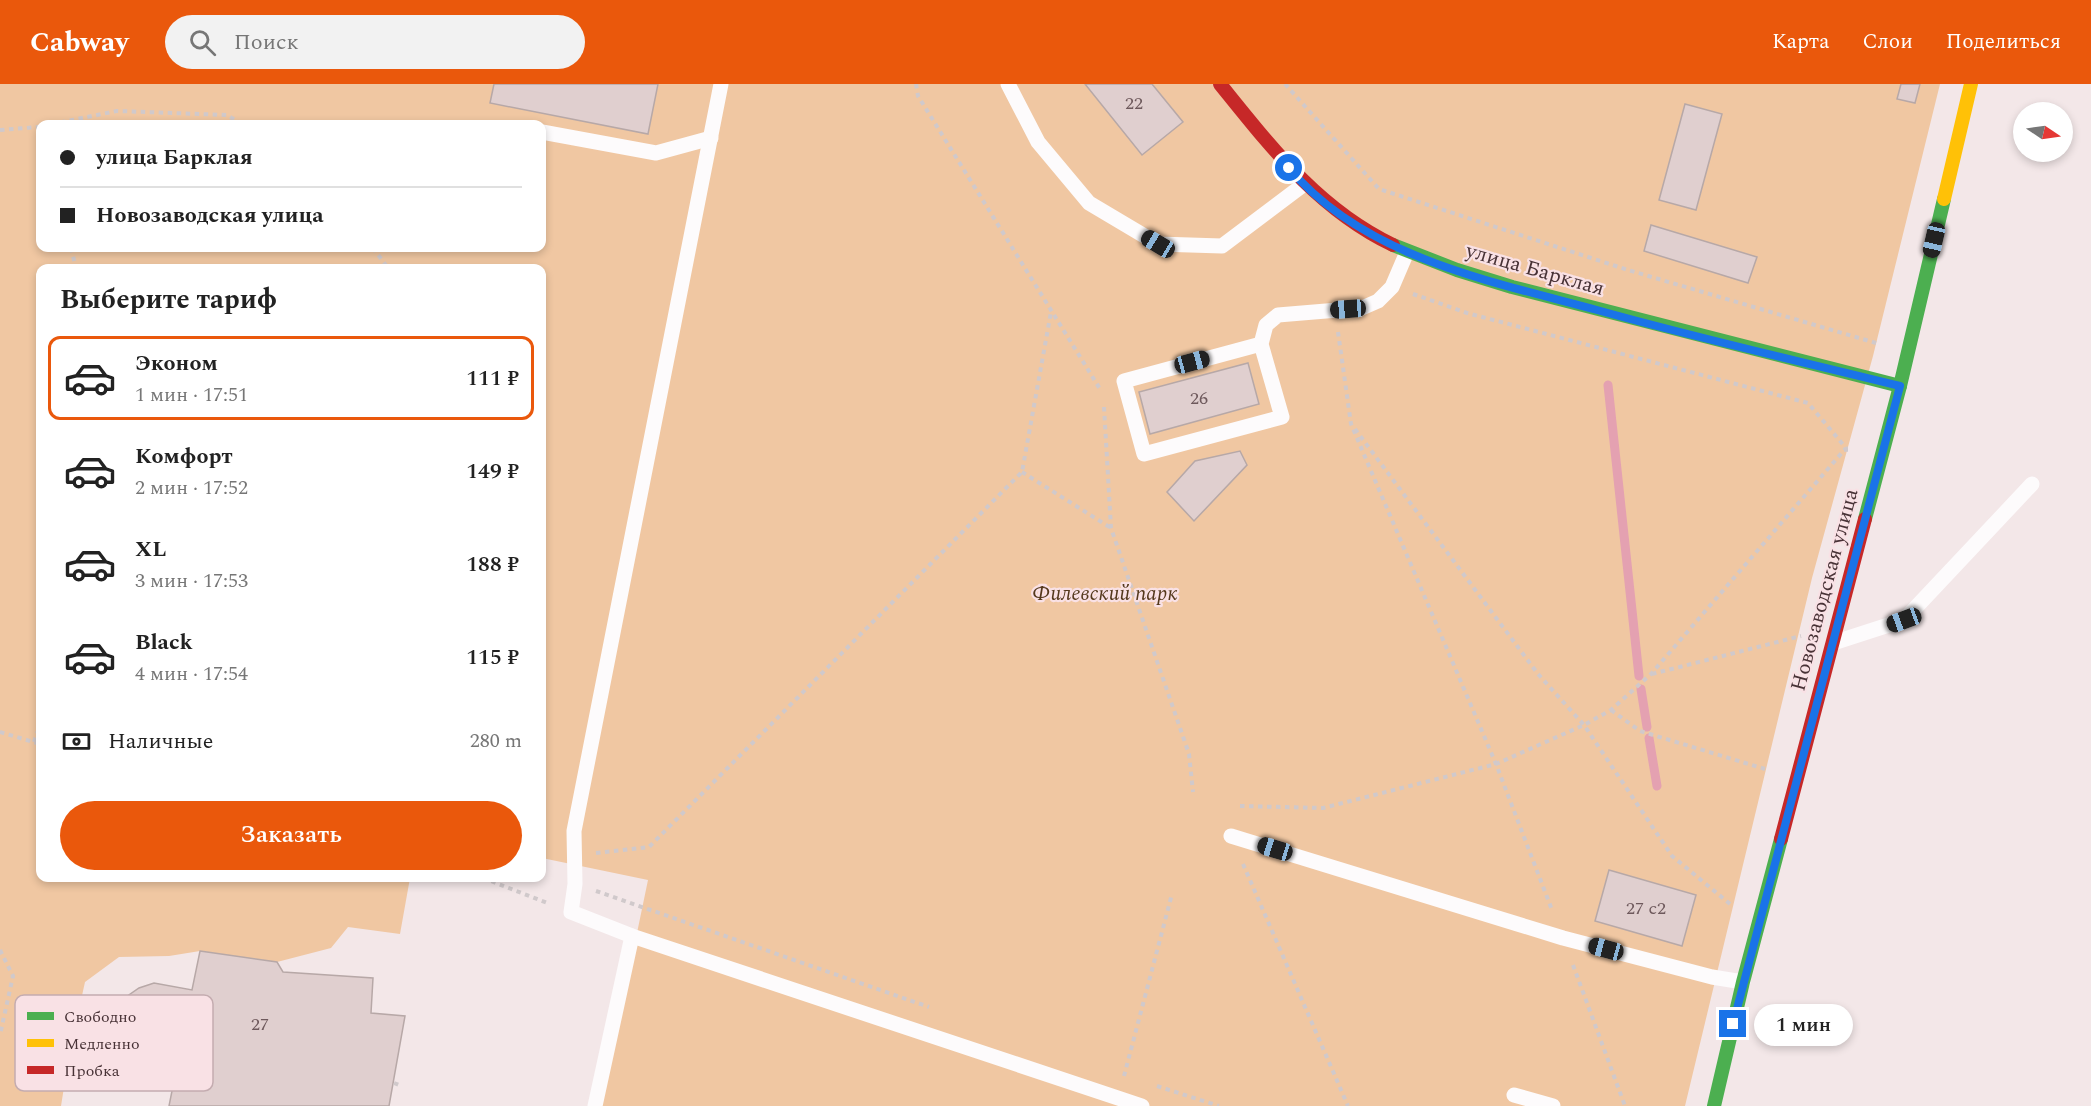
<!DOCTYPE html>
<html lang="ru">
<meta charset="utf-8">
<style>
body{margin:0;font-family:Spectral,serif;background:#f2f2f2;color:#222;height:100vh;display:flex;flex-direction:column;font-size:22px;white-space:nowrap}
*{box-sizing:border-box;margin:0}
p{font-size:20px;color:#767676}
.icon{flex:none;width:33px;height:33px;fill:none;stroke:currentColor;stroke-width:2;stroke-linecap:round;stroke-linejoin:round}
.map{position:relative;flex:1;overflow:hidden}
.sheet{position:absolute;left:36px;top:180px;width:510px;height:618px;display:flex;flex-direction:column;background:#fff;border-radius:12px;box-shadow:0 3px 9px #0003}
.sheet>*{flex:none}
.banner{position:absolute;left:36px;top:36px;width:510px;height:132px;border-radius:12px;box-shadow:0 3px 9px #0003;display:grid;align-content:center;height:132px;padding:0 24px;background:#fff}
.needle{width:39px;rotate:103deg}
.fabs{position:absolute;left:2013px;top:18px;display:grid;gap:12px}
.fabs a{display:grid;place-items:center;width:60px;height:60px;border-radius:50%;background:#fff;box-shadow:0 3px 9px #0003;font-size:30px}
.end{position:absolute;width:27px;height:27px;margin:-14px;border:8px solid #1a73e8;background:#fff;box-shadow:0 0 0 3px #fff}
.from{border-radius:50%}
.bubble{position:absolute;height:42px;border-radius:21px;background:#fff;box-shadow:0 3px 9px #0003;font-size:20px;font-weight:600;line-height:42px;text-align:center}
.car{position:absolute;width:18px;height:36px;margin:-18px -9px;border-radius:8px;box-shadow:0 0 4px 2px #0007;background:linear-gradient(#222 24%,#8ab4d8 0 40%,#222 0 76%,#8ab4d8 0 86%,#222 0)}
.banner b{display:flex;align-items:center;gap:21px;height:57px;font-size:22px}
.banner b+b{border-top:2px solid #e0e0e0}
.banner i{width:15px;height:15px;background:#222}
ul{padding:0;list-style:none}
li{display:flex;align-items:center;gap:18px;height:84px;margin:0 12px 9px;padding:0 12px;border:3px solid transparent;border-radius:12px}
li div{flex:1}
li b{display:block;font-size:22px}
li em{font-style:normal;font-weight:600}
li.current{border-color:#ea580c}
li>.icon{width:54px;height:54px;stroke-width:1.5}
h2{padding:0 24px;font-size:27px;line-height:72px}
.pay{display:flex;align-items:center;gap:15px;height:66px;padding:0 24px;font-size:22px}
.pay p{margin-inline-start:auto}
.cta{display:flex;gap:12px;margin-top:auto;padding:12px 24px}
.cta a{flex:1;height:69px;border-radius:36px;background:#ea580c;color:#fff;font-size:24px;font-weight:600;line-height:69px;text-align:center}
header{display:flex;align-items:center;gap:36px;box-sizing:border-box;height:84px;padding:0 30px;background:#ea580c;color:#fff}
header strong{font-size:28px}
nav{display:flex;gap:33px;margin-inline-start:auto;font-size:21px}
.search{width:420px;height:54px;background:#f2f2f2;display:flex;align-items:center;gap:15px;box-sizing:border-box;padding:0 21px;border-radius:33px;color:#767676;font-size:22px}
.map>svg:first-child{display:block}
.green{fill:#f0c7a2;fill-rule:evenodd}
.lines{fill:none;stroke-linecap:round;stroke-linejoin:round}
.stream{stroke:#e4a1b1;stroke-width:9}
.building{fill:#e0cfcf;stroke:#b7a8a7;stroke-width:1.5}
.path{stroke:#d0c9cb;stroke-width:4;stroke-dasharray:4.5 4.5;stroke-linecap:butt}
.lane{stroke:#fdfbfc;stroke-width:15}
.fast{stroke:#4caf50;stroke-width:14}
.slow{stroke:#ffc107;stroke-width:14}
.jam{stroke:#c62828;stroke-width:14}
.route{stroke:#1a73e8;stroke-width:8}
.labels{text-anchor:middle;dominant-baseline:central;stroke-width:4.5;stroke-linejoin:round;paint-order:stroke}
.number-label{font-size:18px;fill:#6e595c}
.street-label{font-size:21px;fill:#483236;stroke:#f9e1e5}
.park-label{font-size:21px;font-style:italic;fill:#54381c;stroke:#f9e1e5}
.key{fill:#f9e1e5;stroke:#c4acb0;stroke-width:1.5}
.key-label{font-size:16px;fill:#483236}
</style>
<header>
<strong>Cabway</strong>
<div class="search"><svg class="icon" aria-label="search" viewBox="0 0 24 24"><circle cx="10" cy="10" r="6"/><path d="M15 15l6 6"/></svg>Поиск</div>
<nav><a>Карта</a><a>Слои</a><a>Поделиться</a></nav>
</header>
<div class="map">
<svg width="2091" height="1022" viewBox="0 0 2091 1022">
<rect width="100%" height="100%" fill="#f3e7e8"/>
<path class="green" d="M0 0H1940L1873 272 1812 494 1685 1022H601L648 796 542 774V184H40V794H410L400 850 348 843 331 864 277 878 200 867 169 872 119 873 85 898 70 966 61 1022H0ZM40 40H542V164H40Z"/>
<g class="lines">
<g class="stream">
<path d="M1608 301 1639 592"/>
<path d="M1641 605 1647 643"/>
<path d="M1649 654 1657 702"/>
</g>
</g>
<g class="building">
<path d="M494 0H658L648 50 490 19Z"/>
<path d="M1085 0H1152L1183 38 1142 71Z"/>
<path d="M1901 0H1920L1915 19 1897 15Z"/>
<path d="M1685 20 1722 30 1696 126 1659 116Z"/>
<path d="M1651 141 1757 173 1748 199 1644 167Z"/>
<path d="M1248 279 1259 320 1150 350 1139 308Z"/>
<path d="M1240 367 1247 381 1194 437 1167 408 1195 377Z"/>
<path d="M1609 786 1696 811 1682 862 1595 837Z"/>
<path d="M200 867 277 878 283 888 373 894 371 929 405 932 389 1022H169L174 997 134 989 123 979 115 966 114 947 118 929 126 913 139 904 154 899 192 906Z"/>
</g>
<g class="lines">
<g class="path">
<path d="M916 0 918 12 1100 305"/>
<path d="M1285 0 1379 105 1628 186 1876 259"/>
<path d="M52 40 117 27 227 31 242 40"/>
<path d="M0 46 38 43 40 54"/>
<path d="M71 164 76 184"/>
<path d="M373 164 388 184"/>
<path d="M1413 210 1467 229 1808 319 1846 364V371"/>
<path d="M1338 248 1351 340 1496 680 1552 826"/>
<path d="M1104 323 1111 444 1189 670 1193 708"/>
<path d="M1355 345 1538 590 1584 641 1672 772 1730 820"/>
<path d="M1022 388 1111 444"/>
<path d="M1652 590 1801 552"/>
<path d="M1611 626 1640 647 1765 685"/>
<path d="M0 648 40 660"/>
<path d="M34 658 40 641"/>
<path d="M1240 722 1323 724 1496 680 1584 641 1611 626 1651 590 1846 364"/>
<path d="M596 769 649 763 1022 388 1051 228"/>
<path d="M1243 780 1348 1022"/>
<path d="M483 794 550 820"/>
<path d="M596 807 929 923"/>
<path d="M0 866 13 892 0 951"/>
<path d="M1573 881 1625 1022"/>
<path d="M1124 992 1172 810"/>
<path d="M394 999 399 1001"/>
<path d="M1157 1002 1219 1022"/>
</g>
<g class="lane">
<path d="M721 0 574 747 575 800 571 828 632 852 1142 1022"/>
<path d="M1008 0 1038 58 1089 119 1158 160 1222 162 1303 101"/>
<path d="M542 48 656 69 711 54"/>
<path d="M1261 260 1124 297 1144 370 1282 333 1261 260 1266 241 1278 231 1362 224 1378 217 1392 203 1407 168"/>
<path d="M1833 559 1904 536 2032 400"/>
<path d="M1231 752 1563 854 1712 893 1743 898"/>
<path d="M1514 1011 1553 1022"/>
<path d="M595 1022 632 852"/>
</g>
<g class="fast">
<path d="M1393 161 1457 186 1512 203 1900 302"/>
<path d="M1865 435 1900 302 1944 115"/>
<path d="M1714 1022 1743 898 1781 755"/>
</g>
<path class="slow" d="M1944 115 1971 0"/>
<g class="jam">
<path d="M1220 0C1271 63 1318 125 1393 161"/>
<path d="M1781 755 1865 435"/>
</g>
</g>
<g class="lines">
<path class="route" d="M1289 84C1363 173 1490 197 1597 226 1697 254 1799 277 1900 302L1733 940"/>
</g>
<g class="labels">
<g class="number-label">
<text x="1134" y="19">22</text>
<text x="1199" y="314">26</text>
<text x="1646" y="824">27 с2</text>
<text x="260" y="940">27</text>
</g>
<g class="street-label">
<text transform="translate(1535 186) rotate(16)">улица Барклая</text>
<text transform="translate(1825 506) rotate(-75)">Новозаводская улица</text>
</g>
<g class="park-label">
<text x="1105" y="510">Филевский парк</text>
</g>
</g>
<rect x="15" y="911" width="198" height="96" rx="9" class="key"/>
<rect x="27" y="928" width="27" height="8" fill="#4caf50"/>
<rect x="27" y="955" width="27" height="8" fill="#ffc107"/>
<rect x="27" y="982" width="27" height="8" fill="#c62828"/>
<g class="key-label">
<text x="64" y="938">Свободно</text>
<text x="64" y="965">Медленно</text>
<text x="64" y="992">Пробка</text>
</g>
</svg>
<div class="fabs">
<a><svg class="needle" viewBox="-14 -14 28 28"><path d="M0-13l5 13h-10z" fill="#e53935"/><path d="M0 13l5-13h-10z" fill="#767676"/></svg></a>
</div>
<i class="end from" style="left:1289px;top:84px"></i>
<i class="end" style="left:1733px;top:940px"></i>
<div class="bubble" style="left:1754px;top:920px;width:99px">1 мин</div>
<i class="car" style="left:1934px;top:156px;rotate:193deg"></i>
<i class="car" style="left:1158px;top:160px;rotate:301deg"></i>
<i class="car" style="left:1348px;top:225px;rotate:266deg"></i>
<i class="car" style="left:1192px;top:278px;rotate:75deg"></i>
<i class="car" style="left:1904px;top:536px;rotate:250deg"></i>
<i class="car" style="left:1275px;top:765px;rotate:287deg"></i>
<i class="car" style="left:1606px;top:865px;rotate:285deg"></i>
<div class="banner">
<b><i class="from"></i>улица Барклая</b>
<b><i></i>Новозаводская улица</b>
</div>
<section class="sheet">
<h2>Выберите тариф</h2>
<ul>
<li class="current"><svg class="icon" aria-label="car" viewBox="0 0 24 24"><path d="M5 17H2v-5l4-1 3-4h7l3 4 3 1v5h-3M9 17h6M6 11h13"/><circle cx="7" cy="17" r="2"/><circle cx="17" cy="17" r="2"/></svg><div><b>Эконом</b><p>1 мин · 17:51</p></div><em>111 ₽</em></li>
<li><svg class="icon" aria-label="car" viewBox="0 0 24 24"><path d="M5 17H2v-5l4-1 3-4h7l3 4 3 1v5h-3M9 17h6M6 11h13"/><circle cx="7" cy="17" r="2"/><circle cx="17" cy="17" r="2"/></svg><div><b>Комфорт</b><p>2 мин · 17:52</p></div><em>149 ₽</em></li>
<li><svg class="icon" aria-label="car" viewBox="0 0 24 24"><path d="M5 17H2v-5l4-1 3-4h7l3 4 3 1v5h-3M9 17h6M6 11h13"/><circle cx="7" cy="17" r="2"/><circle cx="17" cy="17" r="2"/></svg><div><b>XL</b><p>3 мин · 17:53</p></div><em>188 ₽</em></li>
<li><svg class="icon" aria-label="car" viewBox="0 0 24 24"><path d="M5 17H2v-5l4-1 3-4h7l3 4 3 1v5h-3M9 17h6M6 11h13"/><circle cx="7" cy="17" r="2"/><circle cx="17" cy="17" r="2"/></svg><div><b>Black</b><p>4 мин · 17:54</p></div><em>115 ₽</em></li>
</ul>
<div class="pay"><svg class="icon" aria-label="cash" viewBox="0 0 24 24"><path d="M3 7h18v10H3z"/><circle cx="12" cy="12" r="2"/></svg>Наличные<p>280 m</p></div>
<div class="cta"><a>Заказать</a></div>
</section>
</div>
